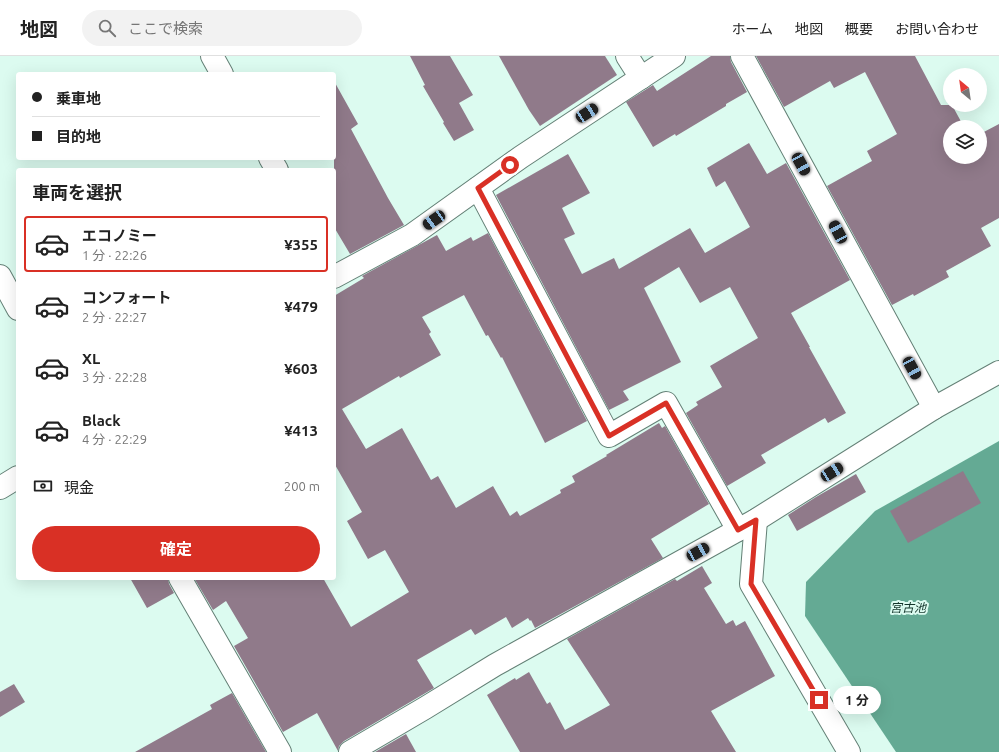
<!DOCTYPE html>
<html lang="ja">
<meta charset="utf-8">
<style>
body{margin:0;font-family:Ubuntu,"Noto Sans JP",sans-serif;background:#f2f2f2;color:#222;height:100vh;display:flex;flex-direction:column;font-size:15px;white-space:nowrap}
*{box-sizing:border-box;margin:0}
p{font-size:13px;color:#767676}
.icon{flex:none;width:22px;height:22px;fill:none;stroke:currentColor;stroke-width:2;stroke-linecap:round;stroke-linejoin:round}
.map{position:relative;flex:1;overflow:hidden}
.drawer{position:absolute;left:16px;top:112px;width:320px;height:412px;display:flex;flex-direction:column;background:#fff;border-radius:4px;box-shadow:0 4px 16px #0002}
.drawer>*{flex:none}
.hud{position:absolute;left:16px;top:16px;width:320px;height:88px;border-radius:4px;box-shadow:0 4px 16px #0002;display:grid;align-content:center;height:88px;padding:0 16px;background:#fff}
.needle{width:26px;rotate:331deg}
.controls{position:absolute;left:943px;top:12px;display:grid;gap:8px}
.controls a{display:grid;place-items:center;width:44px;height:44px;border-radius:50%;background:#fff;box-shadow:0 4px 16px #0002;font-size:20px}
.end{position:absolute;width:18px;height:18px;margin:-9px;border:5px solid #d93025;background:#fff;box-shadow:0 0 0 2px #fff}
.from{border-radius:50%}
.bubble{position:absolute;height:28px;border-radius:14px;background:#fff;box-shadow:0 4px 16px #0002;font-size:13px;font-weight:700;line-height:28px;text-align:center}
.car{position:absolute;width:12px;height:24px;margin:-12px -6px;border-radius:5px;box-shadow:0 0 3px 1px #0007;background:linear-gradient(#222 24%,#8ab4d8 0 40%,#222 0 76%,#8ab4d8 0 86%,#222 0)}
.hud b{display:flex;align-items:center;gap:14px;height:38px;font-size:15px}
.hud b+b{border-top:1px solid #e0e0e0}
.hud i{width:10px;height:10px;background:#222}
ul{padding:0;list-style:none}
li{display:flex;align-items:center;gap:12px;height:56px;margin:0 8px 6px;padding:0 8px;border:2px solid transparent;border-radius:4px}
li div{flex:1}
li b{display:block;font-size:15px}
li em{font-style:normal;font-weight:700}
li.current{border-color:#d93025}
li>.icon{width:36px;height:36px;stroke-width:1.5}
h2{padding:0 16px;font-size:18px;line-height:48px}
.pay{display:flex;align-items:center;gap:10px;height:44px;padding:0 16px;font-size:15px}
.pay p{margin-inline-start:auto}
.cta{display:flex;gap:8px;margin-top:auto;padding:8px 16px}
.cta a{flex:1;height:46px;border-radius:24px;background:#d93025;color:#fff;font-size:16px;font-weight:700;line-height:46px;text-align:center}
header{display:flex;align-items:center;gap:24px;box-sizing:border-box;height:56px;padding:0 20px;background:#fff;border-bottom:1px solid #e0e0e0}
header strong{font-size:19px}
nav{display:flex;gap:22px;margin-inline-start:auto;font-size:14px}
.search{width:280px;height:36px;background:#f2f2f2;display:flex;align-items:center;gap:10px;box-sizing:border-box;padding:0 14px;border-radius:22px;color:#767676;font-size:15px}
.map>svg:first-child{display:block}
.water{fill:#64aa94}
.building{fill:#907a8a}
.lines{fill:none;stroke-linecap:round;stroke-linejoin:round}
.street-casing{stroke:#648076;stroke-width:24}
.street{stroke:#fff;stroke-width:22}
.route{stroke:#d93025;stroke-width:5}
.labels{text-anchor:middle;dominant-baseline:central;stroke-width:4;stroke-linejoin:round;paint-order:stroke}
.water-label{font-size:12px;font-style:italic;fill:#12342a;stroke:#dcfbf0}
</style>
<header>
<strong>地図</strong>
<div class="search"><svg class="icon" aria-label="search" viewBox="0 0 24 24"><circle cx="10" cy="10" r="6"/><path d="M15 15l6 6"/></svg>ここで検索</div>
<nav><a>ホーム</a><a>地図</a><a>概要</a><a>お問い合わせ</a></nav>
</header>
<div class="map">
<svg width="999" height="696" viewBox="0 0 999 696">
<rect width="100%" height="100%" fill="#dcfbf0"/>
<path class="water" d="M999 385V696H896L805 560 806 526 875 455Z"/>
<g class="building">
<path d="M410 0H450L473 39 459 47 474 74 454 85 443 67 444 66 423 30 425 29Z"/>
<path d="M499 0H605L617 19 540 70 529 54Z"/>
<path d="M711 0H730L731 6 747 36 726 48V50L676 80 675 78 653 91 626 46 653 29 657 35Z"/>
<path d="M756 0H915L941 49H952L964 71H950V101H980V78L999 68V162L981 172 991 190 946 215 949 221 914 240 913 238 892 249 827 130 872 105 867 95 897 78 865 16 834 32 830 25 784 51Z"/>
<path d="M334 25 358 68 351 73 388 142 404 169 350 198 334 171Z"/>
<path d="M749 87 767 118 786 107 850 224 791 257 810 291H809L846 357 828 367 825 362 761 399 766 407 727 430 686 357 698 349 696 346 722 331 710 310 758 282 730 231 700 247 679 211 644 232 681 306 623 335 629 344 609 354 496 139 568 98 590 137 562 152 575 178 564 183 582 218 614 202 619 213 690 172 705 197 750 171 725 125 716 131 707 112Z"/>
<path d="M488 177 587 365 545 387 502 301 501 302 488 279 486 280 464 239 422 261 431 276 429 278 441 299 400 322 399 320 342 353 366 393 402 372 431 424 438 420 456 452 493 430 510 460 517 455 520 460 561 437 560 434 575 426 572 420 607 400 606 399 659 367 662 372 665 370 709 448 651 483 663 502 535 572 531 564 530 565 528 562 512 572 506 561 475 579 471 573 417 604 434 632 344 685 339 690 338 695 317 657 283 676 234 590 248 582 226 545 213 554 194 522H323L351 571 409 536 385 494 368 503 347 465 362 456 334 407V240L364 222 362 220 437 179 446 195 471 181 473 185Z"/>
<path d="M963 415 981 447 908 487 890 455Z"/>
<path d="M856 418 866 436 797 475 788 459 816 441Z"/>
<path d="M702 510 712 527 704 532 726 568 733 564 736 570 745 565 775 620 711 655 736 696H520L487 639 515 622 516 624 529 616 547 648 550 646 565 674 610 649 567 583 675 523 677 525Z"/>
<path d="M130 522H168L169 528 174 537 147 552Z"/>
<path d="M14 628 25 646 0 661V636Z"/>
<path d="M232 637 266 696H135L212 653 210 649Z"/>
<path d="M406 678 416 696H375Z"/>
</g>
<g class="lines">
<defs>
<g id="street">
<path d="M212 0 222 18"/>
<path d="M627 0 641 22"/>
<path d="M742 0 934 352"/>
<path d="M270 102 277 114"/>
<path d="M478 132 609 380 666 347 738 474"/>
<path d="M0 220 18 253"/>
<path d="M334 221 412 179 521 101 674 0"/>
<path d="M0 432 18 421"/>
<path d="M756 464 751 528 849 696"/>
<path d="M180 522 280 696"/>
<path d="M350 696 425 652 495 609 756 464 934 352 999 316"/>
</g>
</defs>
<use href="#street" class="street-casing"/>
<use href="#street" class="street"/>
</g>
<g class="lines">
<path class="route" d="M510 109 478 132 609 380 666 347 738 474 756 464 751 528 819 644"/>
</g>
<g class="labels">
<g class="water-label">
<text x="908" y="551">宮古池</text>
</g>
</g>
</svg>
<div class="controls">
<a><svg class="needle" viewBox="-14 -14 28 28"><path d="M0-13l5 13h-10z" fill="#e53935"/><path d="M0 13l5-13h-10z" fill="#767676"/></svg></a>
<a><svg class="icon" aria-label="layers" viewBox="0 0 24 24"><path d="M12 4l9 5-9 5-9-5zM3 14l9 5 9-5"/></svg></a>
</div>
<i class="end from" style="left:510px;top:109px"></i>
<i class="end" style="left:819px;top:644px"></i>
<div class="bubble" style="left:833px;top:630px;width:48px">1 分</div>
<i class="car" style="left:587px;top:57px;rotate:57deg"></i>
<i class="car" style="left:801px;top:108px;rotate:151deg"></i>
<i class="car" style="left:434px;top:164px;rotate:235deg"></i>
<i class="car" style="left:838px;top:176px;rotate:332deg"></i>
<i class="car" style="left:912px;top:312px;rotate:151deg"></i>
<i class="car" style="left:832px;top:416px;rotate:58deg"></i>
<i class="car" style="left:698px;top:496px;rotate:61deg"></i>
<div class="hud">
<b><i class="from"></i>乗車地</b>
<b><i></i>目的地</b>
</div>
<section class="drawer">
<h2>車両を選択</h2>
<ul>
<li class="current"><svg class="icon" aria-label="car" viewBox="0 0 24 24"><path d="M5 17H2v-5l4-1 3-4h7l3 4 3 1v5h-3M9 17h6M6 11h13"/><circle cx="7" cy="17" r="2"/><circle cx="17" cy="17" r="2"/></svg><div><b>エコノミー</b><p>1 分 · 22:26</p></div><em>¥355</em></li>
<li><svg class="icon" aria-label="car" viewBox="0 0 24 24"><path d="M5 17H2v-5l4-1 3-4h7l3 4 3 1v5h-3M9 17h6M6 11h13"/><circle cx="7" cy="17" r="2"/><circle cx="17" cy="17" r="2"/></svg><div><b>コンフォート</b><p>2 分 · 22:27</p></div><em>¥479</em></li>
<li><svg class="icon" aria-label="car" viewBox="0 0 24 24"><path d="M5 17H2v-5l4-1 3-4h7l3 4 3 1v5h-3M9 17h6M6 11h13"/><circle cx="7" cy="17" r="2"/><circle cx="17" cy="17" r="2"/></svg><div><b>XL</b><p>3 分 · 22:28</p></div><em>¥603</em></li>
<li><svg class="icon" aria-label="car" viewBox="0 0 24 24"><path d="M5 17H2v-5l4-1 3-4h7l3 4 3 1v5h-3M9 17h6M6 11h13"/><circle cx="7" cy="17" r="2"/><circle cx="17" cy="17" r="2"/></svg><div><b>Black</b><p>4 分 · 22:29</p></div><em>¥413</em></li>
</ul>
<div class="pay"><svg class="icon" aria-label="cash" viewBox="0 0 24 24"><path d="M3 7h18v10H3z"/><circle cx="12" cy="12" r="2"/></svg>現金<p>200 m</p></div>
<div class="cta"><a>確定</a></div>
</section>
</div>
